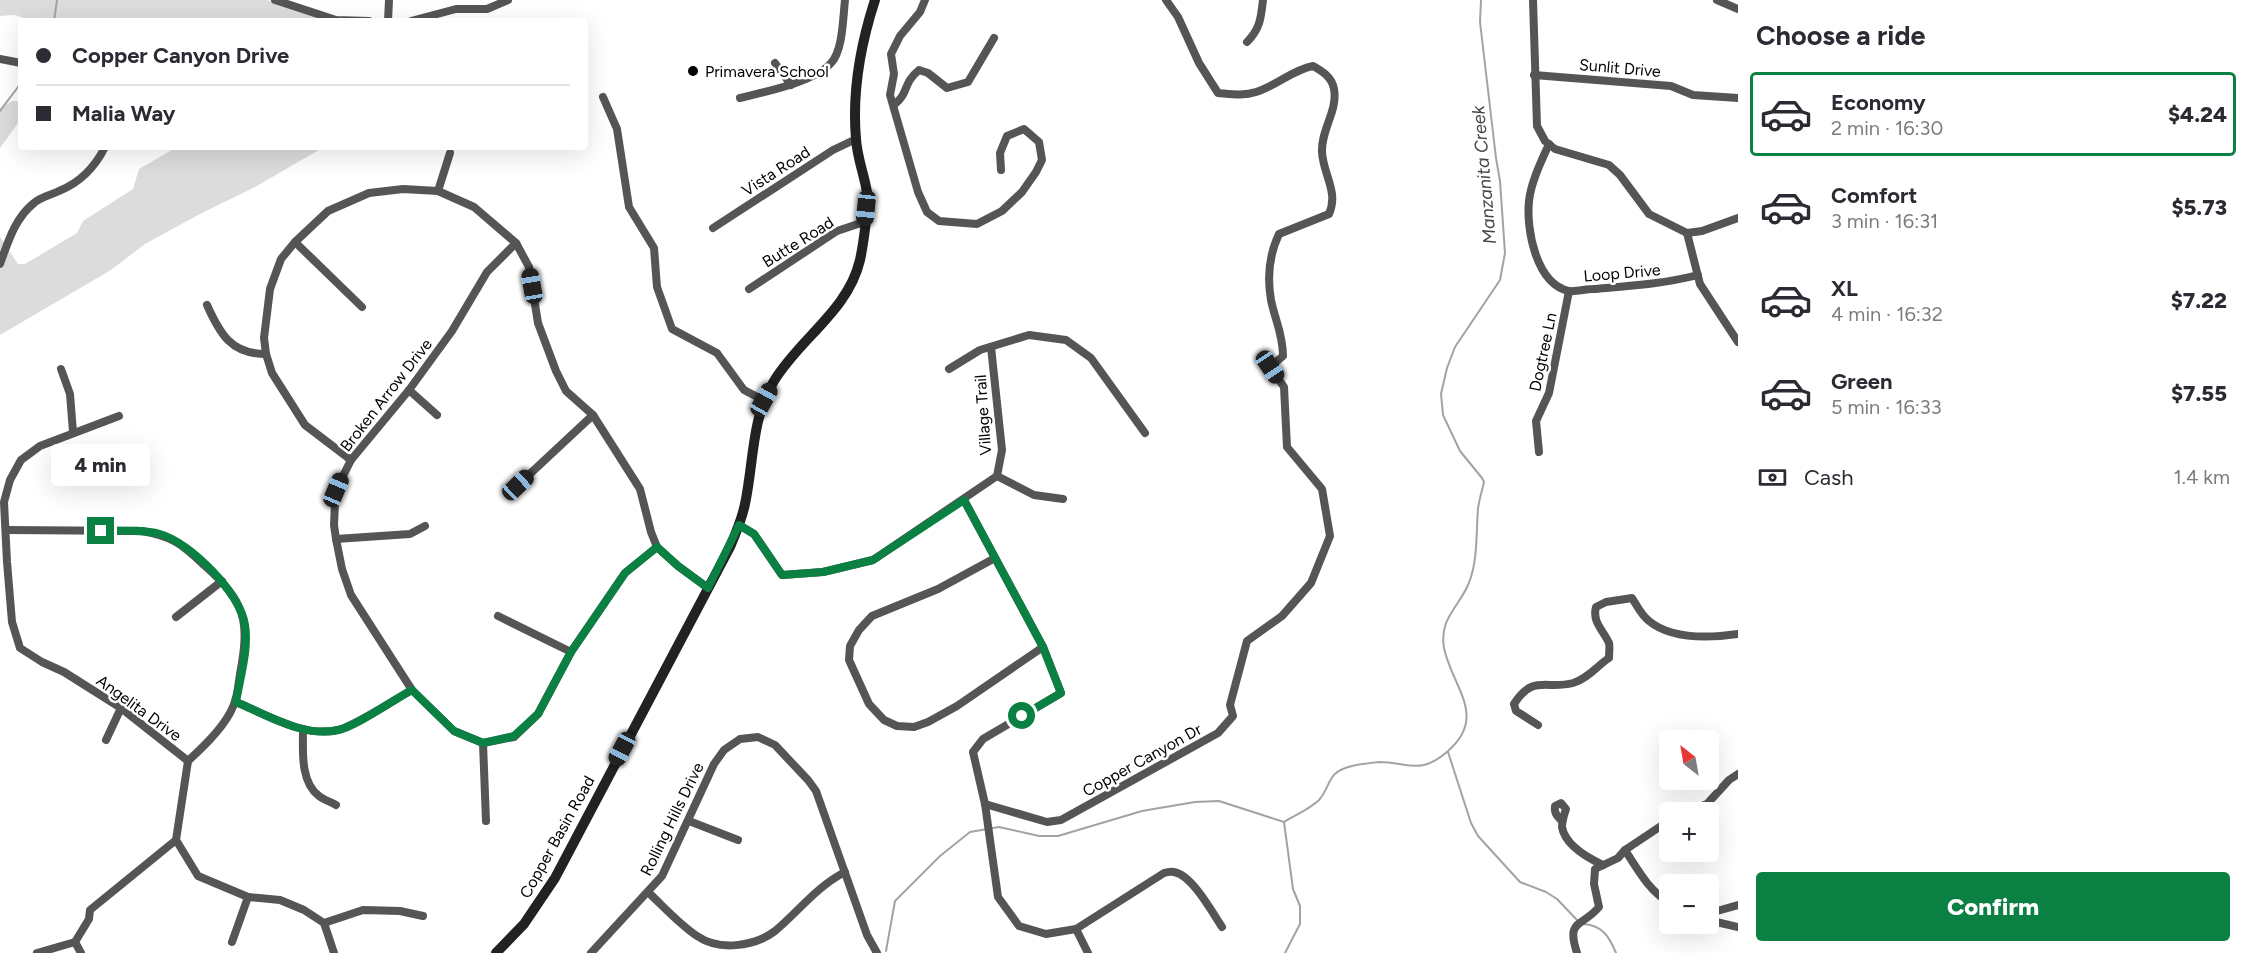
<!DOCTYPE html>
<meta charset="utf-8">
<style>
body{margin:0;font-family:Figtree,sans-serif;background:#f7f7f7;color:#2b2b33;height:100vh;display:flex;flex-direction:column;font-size:22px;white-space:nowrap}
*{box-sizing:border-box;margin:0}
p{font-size:20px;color:#7c7c81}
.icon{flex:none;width:33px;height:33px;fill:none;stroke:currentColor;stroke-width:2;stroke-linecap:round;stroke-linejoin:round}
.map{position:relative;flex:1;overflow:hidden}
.panel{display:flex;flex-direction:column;background:#fff;width:510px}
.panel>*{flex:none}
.guide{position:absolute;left:18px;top:18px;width:570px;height:132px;border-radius:6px;box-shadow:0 6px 24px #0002;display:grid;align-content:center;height:132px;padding:0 18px;background:#fff}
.needle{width:39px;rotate:329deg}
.controls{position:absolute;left:1659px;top:730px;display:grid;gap:12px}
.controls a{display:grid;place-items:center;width:60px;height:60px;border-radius:6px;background:#fff;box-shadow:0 6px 24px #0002;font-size:30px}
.end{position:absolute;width:27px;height:27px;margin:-14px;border:8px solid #0b8043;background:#fff;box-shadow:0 0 0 3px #fff}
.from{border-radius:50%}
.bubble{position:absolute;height:42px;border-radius:6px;background:#fff;box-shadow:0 6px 24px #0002;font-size:20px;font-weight:800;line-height:42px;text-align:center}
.car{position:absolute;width:18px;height:36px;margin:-18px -9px;border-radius:8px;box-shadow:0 0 4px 2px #0007;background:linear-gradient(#222 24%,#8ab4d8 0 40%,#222 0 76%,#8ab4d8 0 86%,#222 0)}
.guide b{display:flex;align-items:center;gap:21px;height:57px;font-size:22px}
.guide b+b{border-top:2px solid #e1e1e2}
.guide i{width:15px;height:15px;background:#2b2b33}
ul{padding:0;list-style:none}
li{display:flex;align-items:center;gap:18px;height:84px;margin:0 12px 9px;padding:0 6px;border:3px solid transparent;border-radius:6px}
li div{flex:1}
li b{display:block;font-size:22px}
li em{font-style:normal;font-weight:800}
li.active{border-color:#0b8043}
li>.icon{width:54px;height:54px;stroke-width:1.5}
h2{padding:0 18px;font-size:27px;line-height:72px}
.pay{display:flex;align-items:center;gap:15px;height:66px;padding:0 18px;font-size:22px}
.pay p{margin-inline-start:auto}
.primary-button{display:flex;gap:12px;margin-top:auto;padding:12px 18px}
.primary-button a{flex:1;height:69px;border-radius:6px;background:#0b8043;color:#fff;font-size:24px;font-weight:800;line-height:69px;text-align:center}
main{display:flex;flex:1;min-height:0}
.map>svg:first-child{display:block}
.green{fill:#dcdcdc}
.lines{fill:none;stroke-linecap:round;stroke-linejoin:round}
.stream{stroke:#a3a3a3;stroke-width:2}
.street{stroke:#555;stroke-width:8}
.secondary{stroke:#222;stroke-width:10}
.route{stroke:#0b8043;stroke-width:8}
.poi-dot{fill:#000;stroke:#fff;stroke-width:2}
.labels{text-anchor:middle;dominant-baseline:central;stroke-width:5;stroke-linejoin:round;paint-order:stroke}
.street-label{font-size:16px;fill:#000;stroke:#fff}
.poi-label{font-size:16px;fill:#000;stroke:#fff;text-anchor:start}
.water-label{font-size:18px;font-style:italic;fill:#444;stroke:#fff}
</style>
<main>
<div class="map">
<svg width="1738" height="953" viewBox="0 0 1738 953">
<rect width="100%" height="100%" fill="#fff"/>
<g class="green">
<path d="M0 0H267L331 21H32L15 15 0 16Z"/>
<path d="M12 101H21V119L0 148V109Z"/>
<path d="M177 147H324L255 187 198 215 145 244 111 270 0 335V237L18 264H25L77 233 83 221 133 189 139 169Z"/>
</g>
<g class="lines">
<g class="stream">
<path d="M54 21 57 0"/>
<path d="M0 111 21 83"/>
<path d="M1448 752 1471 823 1478 836 1520 882 1546 892 1557 899 1578 921"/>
<path d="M1284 822 1293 889 1300 906V924L1285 953"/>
<path d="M1583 924C1602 925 1609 936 1616 953"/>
<path d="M886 951 895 901 940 856 970 832 999 827 1039 836H1058L1142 811 1195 802 1219 801 1284 822C1295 815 1310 809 1319 800 1332 785 1326 772 1352 766 1360 764 1371 763 1379 762 1408 762 1420 776 1448 751 1488 716 1452 687 1444 648 1439 619 1458 608 1468 585 1478 562 1476 534 1478 509 1479 500 1482 491 1484 482L1482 478 1460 451 1443 415 1441 394 1447 368 1455 347 1500 280 1505 253 1500 181 1496 158 1480 22 1481 0"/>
</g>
<g class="street">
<path d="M275 0 336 20 369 21"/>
<path d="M925 0 920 12 900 36 891 54 894 74 890 95 918 192 927 212 939 221 977 224 1002 211 1022 192 1036 172 1042 160 1039 142 1024 129 1007 136 1000 153 1001 170"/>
<path d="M1533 0 1537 126 1545 141 1555 149 1609 165 1620 175 1649 214 1687 233 1700 284 1738 342"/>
<path d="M1717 0 1738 9"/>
<path d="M388 21 389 0"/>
<path d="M411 21 456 9H487L508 0"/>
<path d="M1247 42C1260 29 1261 18 1263 0"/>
<path d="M0 59 21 63"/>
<path d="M775 63 791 85"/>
<path d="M1534 75 1671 86 1693 95 1738 98"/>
<path d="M603 97 617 129 629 207 654 248 657 287 672 329 717 353 744 390 763 400"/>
<path d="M740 98C764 92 815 82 831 63 843 51 843 17 845 0"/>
<path d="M894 105C910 92 902 84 919 70L928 73 947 88 968 82 994 38"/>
<path d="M1549 144C1541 162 1531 182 1529 201 1526 229 1536 284 1569 291 1576 292 1586 289 1593 289 1628 286 1663 284 1698 275"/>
<path d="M438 191 450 153"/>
<path d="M713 228 833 150 856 139"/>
<path d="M1687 233 1702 231 1738 218"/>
<path d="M295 242 362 307"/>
<path d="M0 264C8 242 15 218 34 203 40 197 51 195 59 191 79 183 95 167 105 147"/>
<path d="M749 289 837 231 864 222"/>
<path d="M207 305C220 334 231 354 266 354"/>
<path d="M61 369 70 394 73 432"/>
<path d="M949 369 980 350 1029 335 1066 340 1091 358 1145 433"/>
<path d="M409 390 437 415"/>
<path d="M119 416 40 446 21 460 10 480 4 502 7 562 12 622 20 648 42 662 64 672 121 708 188 761 176 840 198 876 248 897 280 900 304 910 324 923 334 953"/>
<path d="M1539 452 1536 421 1549 393 1569 291"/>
<path d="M351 460 305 425 272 373 266 354 264 338 270 289 281 259 295 242 328 211 369 193 403 189 438 191 474 207 516 243 529 267 538 323 556 371 566 391 593 415 640 489 651 532 657 547 678 566 708 588"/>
<path d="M997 476 1034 495 1063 499"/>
<path d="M518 485 593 415"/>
<path d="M964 500 1043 647 1061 693 983 739 973 752 985 804 998 897 1019 926 1046 934 1076 929 1088 953"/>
<path d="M739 525 754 534 782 575 823 572 873 560 997 476 1002 450 991 347"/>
<path d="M6 530 142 531C172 536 182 544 204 565 246 602 250 621 240 674 238 687 237 701 230 713 220 731 203 747 188 761"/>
<path d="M336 539 410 534 425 526"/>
<path d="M995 558 938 589 872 616 859 630 850 646 849 660 869 704 884 720 897 726 914 727 928 722 957 706 1043 647"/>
<path d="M498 616 571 652"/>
<path d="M176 617 222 581"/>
<path d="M236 702C267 715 304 738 338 730 354 727 395 699 412 690"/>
<path d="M1538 725 1516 711 1514 704C1533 674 1546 690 1573 683 1587 679 1597 666 1609 658 1609 653 1610 647 1609 643 1603 630 1592 622 1596 607L1606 602 1632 598C1637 606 1642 616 1649 621 1672 640 1710 638 1738 634"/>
<path d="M303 729C303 750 300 782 319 796 324 800 331 802 336 805"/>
<path d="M106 740 121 708"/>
<path d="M483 743 454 731 412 690 351 595 342 569 336 539 334 525 335 502 336 490 351 460 409 390 452 331 487 272 516 243"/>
<path d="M483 743 514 737 538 714 571 652 625 573 657 547"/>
<path d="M483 743 486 821"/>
<path d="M985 804 1047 822 1061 820 1218 733 1233 716 1230 705 1247 641 1282 616 1311 583 1330 536 1322 489 1287 447 1284 387 1270 367 1283 356C1283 334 1275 320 1271 300 1267 277 1269 255 1279 234L1329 214C1339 192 1323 174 1322 152 1321 129 1338 111 1334 89 1332 77 1322 71 1313 66 1292 70 1276 86 1256 92 1244 96 1231 94 1218 93L1199 63 1178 17 1166 0"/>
<path d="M1683 813 1707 804 1729 780 1738 774"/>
<path d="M1670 820 1625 850C1638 870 1649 891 1670 903"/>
<path d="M689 821 738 840"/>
<path d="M1562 821C1557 816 1554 813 1555 806L1561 803 1566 809C1564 815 1562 821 1562 827 1565 845 1588 858 1603 865"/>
<path d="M649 893C664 907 679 924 697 936 719 951 754 947 775 931 799 911 816 887 845 872"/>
<path d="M1708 917 1717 911 1738 905"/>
<path d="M1708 920 1738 927"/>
<path d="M324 923 363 910 400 911 423 916"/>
<path d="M1076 929 1164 873C1167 872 1170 871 1174 872 1192 875 1212 912 1222 927"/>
<path d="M75 942 89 919 90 910 176 840"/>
<path d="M75 942 81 953"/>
<path d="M232 942 248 897"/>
<path d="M37 953 75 942"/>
<path d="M591 953 662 876 714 764 724 750 740 739 758 737 775 745 808 780 816 791 867 935 877 953"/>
<path d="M1577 953C1566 919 1581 928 1599 907L1594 884 1595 869 1618 858 1625 850"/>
</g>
<path class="secondary" d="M496 953 524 924 555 878 730 547C736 533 742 519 745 504 754 462 751 419 774 381 800 338 848 311 860 260 863 246 869 206 867 192 864 174 857 157 856 139 852 93 861 43 875 0"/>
</g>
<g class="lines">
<path class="route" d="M101 531C120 531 141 529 160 534 190 542 241 594 245 625 249 649 240 678 236 702 267 715 304 738 338 730 355 727 395 699 412 690L454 731 483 743 514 736 538 714 571 652 625 573 657 547 678 566 708 588 739 525 754 534 782 575 823 572 873 560 964 500 1043 647 1061 693 1022 716"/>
</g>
<circle class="poi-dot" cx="693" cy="71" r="6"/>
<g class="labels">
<g class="street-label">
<text transform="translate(1620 68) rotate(5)">Sunlit Drive</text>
<text transform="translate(776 171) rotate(-33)">Vista Road</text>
<text transform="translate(798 242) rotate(-32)">Butte Road</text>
<text transform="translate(1622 273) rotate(-5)">Loop Drive</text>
<text transform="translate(1543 352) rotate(-78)">Dogtree Ln</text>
<text transform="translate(386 395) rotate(-52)">Broken Arrow Drive</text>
<text transform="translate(983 415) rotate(-94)">Village Trail</text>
<text transform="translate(139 708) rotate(36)">Angelita Drive</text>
<text transform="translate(1142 760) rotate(-29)">Copper Canyon Dr</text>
<text transform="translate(672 819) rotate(-64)">Rolling Hills Drive</text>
<text transform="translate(557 837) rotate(-61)">Copper Basin Road</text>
</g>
<g class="poi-label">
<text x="705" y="71">Primavera School</text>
</g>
<g class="water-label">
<text transform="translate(1484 175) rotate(-95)">Manzanita Creek</text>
</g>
</g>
</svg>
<div class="controls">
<a><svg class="needle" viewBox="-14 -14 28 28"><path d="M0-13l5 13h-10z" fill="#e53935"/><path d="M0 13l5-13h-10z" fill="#7c7c81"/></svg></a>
<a>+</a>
<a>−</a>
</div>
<i class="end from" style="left:1022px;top:716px"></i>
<i class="end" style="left:101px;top:531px"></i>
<div class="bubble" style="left:51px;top:444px;width:99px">4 min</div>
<i class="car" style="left:866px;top:208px;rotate:186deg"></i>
<i class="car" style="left:532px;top:286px;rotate:350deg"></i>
<i class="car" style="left:1270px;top:367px;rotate:146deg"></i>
<i class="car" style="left:764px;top:400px;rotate:29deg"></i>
<i class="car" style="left:518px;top:485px;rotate:47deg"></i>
<i class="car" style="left:336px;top:490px;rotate:23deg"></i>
<i class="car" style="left:622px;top:749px;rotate:208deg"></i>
<div class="guide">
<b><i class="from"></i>Copper Canyon Drive</b>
<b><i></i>Malia Way</b>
</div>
</div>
<section class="panel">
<h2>Choose a ride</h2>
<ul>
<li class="active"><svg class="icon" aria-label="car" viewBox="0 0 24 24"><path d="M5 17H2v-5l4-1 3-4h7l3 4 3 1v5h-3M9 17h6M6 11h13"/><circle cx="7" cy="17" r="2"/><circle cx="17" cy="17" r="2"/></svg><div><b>Economy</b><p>2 min · 16:30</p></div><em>$4.24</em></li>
<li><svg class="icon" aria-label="car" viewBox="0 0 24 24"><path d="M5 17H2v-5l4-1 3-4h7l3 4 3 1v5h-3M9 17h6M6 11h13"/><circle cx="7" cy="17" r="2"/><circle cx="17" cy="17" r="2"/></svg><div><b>Comfort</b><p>3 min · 16:31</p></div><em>$5.73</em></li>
<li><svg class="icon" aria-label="car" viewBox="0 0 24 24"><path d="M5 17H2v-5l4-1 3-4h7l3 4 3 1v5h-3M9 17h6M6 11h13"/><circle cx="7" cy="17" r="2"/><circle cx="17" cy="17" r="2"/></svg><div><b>XL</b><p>4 min · 16:32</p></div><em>$7.22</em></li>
<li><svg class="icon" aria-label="car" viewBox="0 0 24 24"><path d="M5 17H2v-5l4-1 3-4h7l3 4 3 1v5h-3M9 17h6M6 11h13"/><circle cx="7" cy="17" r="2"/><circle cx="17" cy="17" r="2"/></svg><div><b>Green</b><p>5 min · 16:33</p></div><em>$7.55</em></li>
</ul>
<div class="pay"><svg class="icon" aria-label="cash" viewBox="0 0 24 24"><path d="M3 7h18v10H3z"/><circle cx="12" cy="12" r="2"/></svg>Cash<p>1.4 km</p></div>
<div class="primary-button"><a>Confirm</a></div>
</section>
</main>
